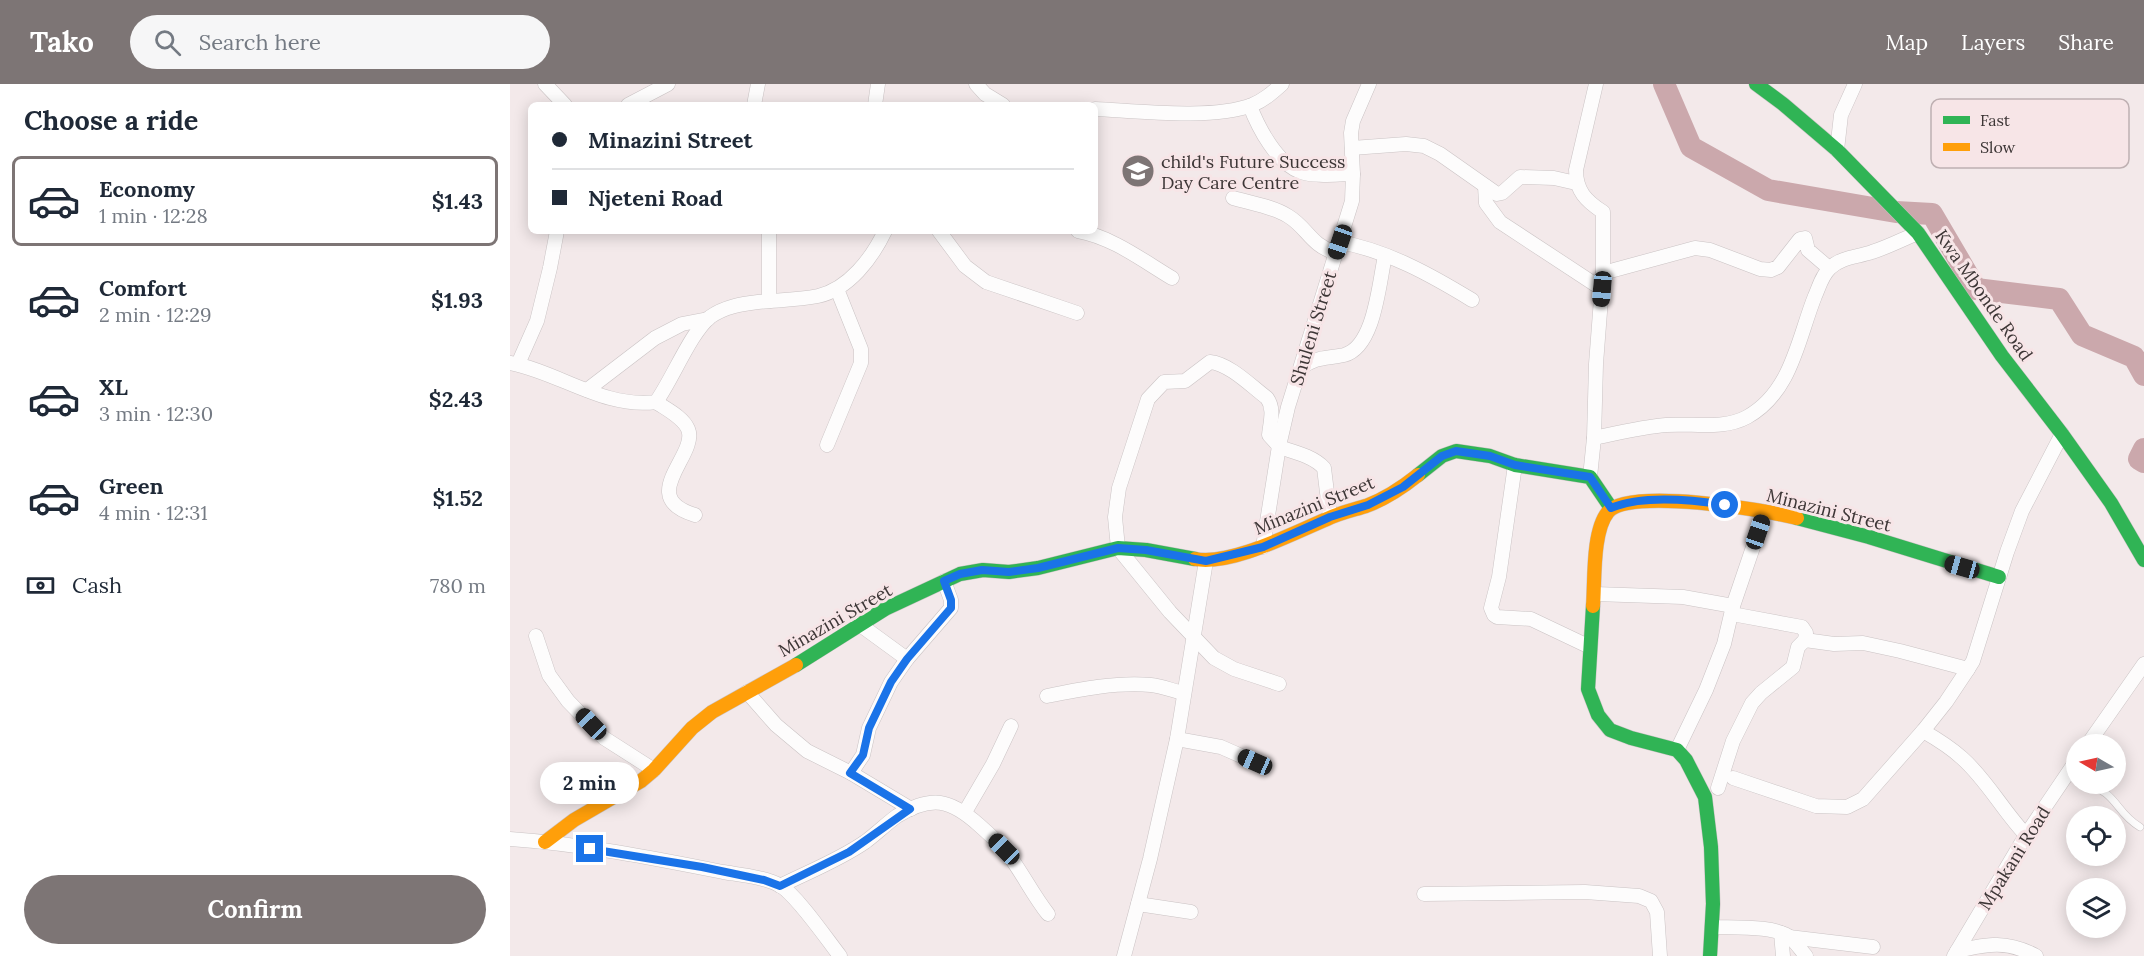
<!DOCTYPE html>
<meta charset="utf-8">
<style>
body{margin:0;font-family:Lora,serif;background:#f6f6f7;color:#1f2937;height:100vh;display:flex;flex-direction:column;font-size:22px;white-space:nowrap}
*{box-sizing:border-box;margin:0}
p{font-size:20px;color:#747a83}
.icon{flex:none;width:33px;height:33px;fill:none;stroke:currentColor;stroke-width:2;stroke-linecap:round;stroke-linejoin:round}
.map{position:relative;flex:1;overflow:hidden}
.details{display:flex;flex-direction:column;background:#fff;width:510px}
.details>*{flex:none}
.banner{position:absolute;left:18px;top:18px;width:570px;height:132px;border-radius:9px;box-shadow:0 3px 15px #0003;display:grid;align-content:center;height:132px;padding:0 24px;background:#fff}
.needle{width:39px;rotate:279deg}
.buttons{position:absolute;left:1556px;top:650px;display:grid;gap:12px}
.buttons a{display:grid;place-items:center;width:60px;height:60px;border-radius:50%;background:#fff;box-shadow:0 3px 15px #0003;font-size:30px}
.end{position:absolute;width:27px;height:27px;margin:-14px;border:8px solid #1a73e8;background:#fff;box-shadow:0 0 0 3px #fff}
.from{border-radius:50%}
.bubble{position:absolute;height:42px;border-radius:21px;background:#fff;box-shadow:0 3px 15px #0003;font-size:20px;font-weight:700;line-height:42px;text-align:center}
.car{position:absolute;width:18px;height:36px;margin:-18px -9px;border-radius:8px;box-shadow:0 0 4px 2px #0007;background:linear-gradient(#222 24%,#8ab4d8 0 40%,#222 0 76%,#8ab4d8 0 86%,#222 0)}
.banner b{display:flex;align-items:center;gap:21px;height:57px;font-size:22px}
.banner b+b{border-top:2px solid #e0e1e3}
.banner i{width:15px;height:15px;background:#1f2937}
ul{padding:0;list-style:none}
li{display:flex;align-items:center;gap:18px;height:90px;margin:0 12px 9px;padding:0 12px;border:3px solid transparent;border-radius:9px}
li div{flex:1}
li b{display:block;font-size:22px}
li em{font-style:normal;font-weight:700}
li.selected{border-color:#7d7575}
li>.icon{width:54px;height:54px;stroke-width:1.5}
h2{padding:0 24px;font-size:27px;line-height:72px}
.pay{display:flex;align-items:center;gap:15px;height:66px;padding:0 24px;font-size:22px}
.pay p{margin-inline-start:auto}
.cta{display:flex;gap:12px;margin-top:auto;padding:12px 24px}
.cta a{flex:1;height:69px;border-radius:36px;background:#7d7575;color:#fff;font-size:24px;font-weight:700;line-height:69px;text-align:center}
header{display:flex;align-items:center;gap:36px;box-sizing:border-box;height:84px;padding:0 30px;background:#7d7575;color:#fff}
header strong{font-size:28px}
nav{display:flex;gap:33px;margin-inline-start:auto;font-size:21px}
.search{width:420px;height:54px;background:#f6f6f7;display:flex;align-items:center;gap:15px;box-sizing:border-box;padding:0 21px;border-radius:33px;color:#747a83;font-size:22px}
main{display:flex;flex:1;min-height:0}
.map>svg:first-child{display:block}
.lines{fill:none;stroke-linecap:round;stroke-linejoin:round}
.river{stroke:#cba8ac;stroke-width:22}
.lane-casing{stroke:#cac3c4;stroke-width:8}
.street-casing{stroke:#cac3c4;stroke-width:15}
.fast-casing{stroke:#cac3c4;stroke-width:15}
.slow-casing{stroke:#cac3c4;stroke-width:15}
.lane{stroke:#fdfcfc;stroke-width:7}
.street{stroke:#fdfcfc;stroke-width:14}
.fast{stroke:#30b455;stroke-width:14}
.slow{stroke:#ff9f0a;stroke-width:14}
.route{stroke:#1a73e8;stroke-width:8}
.labels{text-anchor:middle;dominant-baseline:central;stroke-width:6;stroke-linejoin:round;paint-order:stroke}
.poi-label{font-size:18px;fill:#3d3636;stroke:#f7e5e7;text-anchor:start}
.street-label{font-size:18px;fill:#3d3636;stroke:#f7e5e7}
.key{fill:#f7e5e7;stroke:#bfb0b2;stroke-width:1.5}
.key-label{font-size:16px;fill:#3d3636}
</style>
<header>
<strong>Tako</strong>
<div class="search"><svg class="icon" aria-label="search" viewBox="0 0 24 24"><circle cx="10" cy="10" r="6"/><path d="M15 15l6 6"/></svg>Search here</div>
<nav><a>Map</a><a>Layers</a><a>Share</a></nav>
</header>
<main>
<section class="details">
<h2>Choose a ride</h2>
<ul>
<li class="selected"><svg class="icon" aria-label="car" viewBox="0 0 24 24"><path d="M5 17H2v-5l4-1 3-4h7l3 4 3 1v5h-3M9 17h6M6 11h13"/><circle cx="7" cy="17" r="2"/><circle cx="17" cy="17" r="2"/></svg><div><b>Economy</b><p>1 min · 12:28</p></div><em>$1.43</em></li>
<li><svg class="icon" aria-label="car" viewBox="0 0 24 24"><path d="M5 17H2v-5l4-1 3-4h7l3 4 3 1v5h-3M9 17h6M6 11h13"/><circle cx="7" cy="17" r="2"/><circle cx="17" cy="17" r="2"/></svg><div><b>Comfort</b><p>2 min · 12:29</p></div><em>$1.93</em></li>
<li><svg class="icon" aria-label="car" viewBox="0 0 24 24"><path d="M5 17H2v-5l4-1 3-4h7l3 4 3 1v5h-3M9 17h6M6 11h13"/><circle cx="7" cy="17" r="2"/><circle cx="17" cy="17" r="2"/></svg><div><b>XL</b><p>3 min · 12:30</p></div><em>$2.43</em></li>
<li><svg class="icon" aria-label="car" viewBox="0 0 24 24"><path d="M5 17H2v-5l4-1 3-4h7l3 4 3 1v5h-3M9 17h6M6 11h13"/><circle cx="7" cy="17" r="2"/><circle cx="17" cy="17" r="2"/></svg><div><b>Green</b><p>4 min · 12:31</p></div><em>$1.52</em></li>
</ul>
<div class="pay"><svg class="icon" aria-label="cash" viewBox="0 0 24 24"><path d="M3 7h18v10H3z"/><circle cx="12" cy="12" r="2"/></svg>Cash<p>780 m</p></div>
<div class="cta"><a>Confirm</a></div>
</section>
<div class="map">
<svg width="1634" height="872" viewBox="0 0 1634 872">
<rect width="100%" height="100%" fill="#f3e9ea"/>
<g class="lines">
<g class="river">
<path d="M1154 0 1181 63 1258 106 1386 128 1422 130 1466 205 1549 215 1572 251 1624 273 1634 291"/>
<path d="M1634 365 1629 375 1634 378"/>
</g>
<defs>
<path id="lane" d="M1571 699C1609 707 1603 727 1630 743"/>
<g id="street">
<path d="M35 0 55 21"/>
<path d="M466 0 475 10 493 21"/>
<path d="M118 21 158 0"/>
<path d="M244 21 248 0"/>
<path d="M365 21 368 0"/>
<path d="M740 22C748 43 767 80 791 88 806 93 827 90 843 90"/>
<path d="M585 25C627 27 703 36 742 21 754 16 762 9 772 0"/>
<path d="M842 64 896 60 914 62 930 70 987 110 992 109 1010 93 1044 94 1066 99"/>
<path d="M1327 66 1331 31 1345 0"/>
<path d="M975 102 976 119 990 138 1092 205"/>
<path d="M723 114C740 119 762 122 778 132 798 144 800 161 826 169"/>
<path d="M429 147 455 182 476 198 567 229"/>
<path d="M568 147C602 153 632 176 662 194"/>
<path d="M830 158C878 167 921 191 962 216"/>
<path d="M1093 189 1185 164 1200 166 1250 185 1261 186 1268 183 1290 155 1295 154 1298 166 1319 184"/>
<path d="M259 217V147"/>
<path d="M0 279C49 288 94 325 146 318 162 296 181 248 200 233 214 223 231 220 248 218 267 216 289 216 308 212 339 205 362 174 375 147"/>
<path d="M8 280 27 237 40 184 47 147"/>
<path d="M791 284C807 272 816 275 834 271 865 263 869 198 875 172"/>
<path d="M77 306 145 254 172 240 198 235"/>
<path d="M146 318C156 325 173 333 178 345 189 371 125 413 185 431"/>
<path d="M1084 354C1108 349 1132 343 1156 341 1183 339 1213 346 1237 333 1282 308 1288 254 1305 212 1309 203 1312 191 1320 184 1331 173 1348 173 1362 168 1378 163 1393 155 1408 149"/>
<path d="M317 361 351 279V265L327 205"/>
<path d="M769 362 759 351C760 339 765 325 757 314 741 302 720 280 700 278L675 297 654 298 638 315 609 404 605 433 608 464 660 528 704 574 724 585 769 600"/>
<path d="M769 363C784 368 803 372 814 384L820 433"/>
<path d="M1005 381 989 493 981 524 984 531 987 533 1021 535 1080 563"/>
<path d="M1080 393 1084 354 1086 280 1093 189V128C1076 117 1066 107 1066 86L1086 0"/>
<path d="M753 463 769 362 778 323 842 117 843 90 841 49 843 37 859 0"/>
<path d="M1085 510 1173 513 1223 522"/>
<path d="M349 540 397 575"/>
<path d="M26 552 39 591 58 617 94 654 144 686"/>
<path d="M1295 556 1324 560 1353 559 1390 567 1458 585 1463 577 1497 468 1512 427 1552 350"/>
<path d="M237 608 266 641 297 667 341 689 401 725"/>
<path d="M537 612C571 605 607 598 641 601 652 602 663 607 674 609"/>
<path d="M1413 647C1427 655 1440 663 1452 674 1477 696 1493 727 1516 751"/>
<path d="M667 655 711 663 745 678"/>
<path d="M1578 660 1634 580"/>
<path d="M1167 666 1196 606 1214 560 1223 522 1255 428"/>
<path d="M341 689 353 671 359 644 381 598 397 575 441 524V516L434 497"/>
<path d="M1223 694 1306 722 1337 723 1353 715 1413 647 1436 618 1458 585"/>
<path d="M1208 704 1223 657 1242 619 1251 609 1283 583 1288 563 1295 556 1296 549 1292 543 1222 530"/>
<path d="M455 728 483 680 501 642"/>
<path d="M0 755C71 760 143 774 213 788 231 791 255 793 271 802 288 813 316 854 330 872"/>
<path d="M270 802C298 788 329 776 355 758 366 750 376 740 387 732 422 711 440 715 469 741 478 749 487 757 495 766 511 786 522 810 538 830"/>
<path d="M914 810 1075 808 1129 812 1141 817 1147 828 1150 872"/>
<path d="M628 820 681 828"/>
<path d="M1202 843C1222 844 1266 841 1281 854 1286 859 1291 866 1296 872"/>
<path d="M1271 849 1273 872"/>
<path d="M1279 853 1363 863"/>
<path d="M1447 867C1478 860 1497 856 1526 872"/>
<path d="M614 872 640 775 667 655 696 477"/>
<path d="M1444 872 1516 751 1566 677"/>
</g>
<g id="fast">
<path d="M1246 0 1273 20 1327 66 1408 149 1492 272 1552 350 1601 419 1634 476"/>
<path d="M908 391 932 372 946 367 980 372 1005 381 1080 393 1101 424"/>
<path d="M1287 434 1359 453 1489 493"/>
<path d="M1083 522 1078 605 1088 631 1100 646 1121 654 1167 666 1176 676 1195 713 1201 763 1203 820 1200 872"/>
<path d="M286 581 375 525 450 490 473 486 499 488 528 484 608 464 636 466 685 475"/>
</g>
<g id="slow">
<path d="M685 475C721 482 783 449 817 435 829 429 843 426 856 422 875 415 893 403 908 391"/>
<path d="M1083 522C1085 498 1082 447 1098 428 1118 403 1255 426 1287 434"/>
<path d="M35 758 64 736 131 697 144 686 182 644 202 628 286 581"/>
</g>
</defs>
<use href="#lane" class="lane-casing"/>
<use href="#street" class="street-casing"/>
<use href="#fast" class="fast-casing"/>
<use href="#slow" class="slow-casing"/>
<use href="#lane" class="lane"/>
<use href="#street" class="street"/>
<use href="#fast" class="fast"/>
<use href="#slow" class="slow"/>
</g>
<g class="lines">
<path class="route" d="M80 765 192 783 254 796 270 802 339 768 400 725 340 689 353 671 359 644 381 598 397 575 441 524V516L434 497 450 490 472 486 499 488 528 484 608 464 636 466 696 477 753 463 820 433 858 421 893 403 932 372 946 367 980 372 1005 381 1080 393 1101 424C1132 411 1183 416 1215 421"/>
</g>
<defs>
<symbol id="school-disc" viewBox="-11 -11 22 22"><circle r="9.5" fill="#7d7575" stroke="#f7e5e7"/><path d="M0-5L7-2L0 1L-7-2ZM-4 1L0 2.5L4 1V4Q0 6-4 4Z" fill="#fff"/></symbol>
</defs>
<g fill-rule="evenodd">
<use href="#school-disc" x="609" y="68" width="38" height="38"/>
</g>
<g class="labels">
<g class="poi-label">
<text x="651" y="77">child's Future Success<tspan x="651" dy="21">Day Care Centre</tspan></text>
</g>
<g class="street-label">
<text transform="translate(1474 211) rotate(55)">Kwa Mbonde Road</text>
<text transform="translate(803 244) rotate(-73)">Shuleni Street</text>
<text transform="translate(804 421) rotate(-22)">Minazini Street</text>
<text transform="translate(1319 426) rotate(14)">Minazini Street</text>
<text transform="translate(325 536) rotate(-30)">Minazini Street</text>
<text transform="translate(1504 774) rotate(-58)">Mpakani Road</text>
</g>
</g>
<rect x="1421" y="15" width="198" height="69" rx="9" class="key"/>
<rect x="1433" y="32" width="27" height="8" fill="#30b455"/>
<rect x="1433" y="59" width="27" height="8" fill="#ff9f0a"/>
<g class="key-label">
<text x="1470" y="42">Fast</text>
<text x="1470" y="69">Slow</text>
</g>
</svg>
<div class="buttons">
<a><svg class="needle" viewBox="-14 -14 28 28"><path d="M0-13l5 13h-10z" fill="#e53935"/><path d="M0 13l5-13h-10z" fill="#747a83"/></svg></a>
<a><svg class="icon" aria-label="locate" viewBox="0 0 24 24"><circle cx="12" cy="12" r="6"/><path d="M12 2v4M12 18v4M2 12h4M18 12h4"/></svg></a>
<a><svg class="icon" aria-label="layers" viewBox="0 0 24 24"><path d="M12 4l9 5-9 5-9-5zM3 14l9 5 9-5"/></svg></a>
</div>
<i class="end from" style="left:1215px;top:421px"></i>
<i class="end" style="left:80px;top:765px"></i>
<div class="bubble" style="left:30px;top:678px;width:99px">2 min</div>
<i class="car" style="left:830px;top:158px;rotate:199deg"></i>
<i class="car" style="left:1092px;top:205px;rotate:185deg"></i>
<i class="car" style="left:1248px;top:448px;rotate:19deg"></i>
<i class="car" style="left:1452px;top:483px;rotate:286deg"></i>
<i class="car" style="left:81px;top:640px;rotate:316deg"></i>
<i class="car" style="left:745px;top:678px;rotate:294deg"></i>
<i class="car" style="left:494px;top:765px;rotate:315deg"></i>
<div class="banner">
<b><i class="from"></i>Minazini Street</b>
<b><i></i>Njeteni Road</b>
</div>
</div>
</main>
